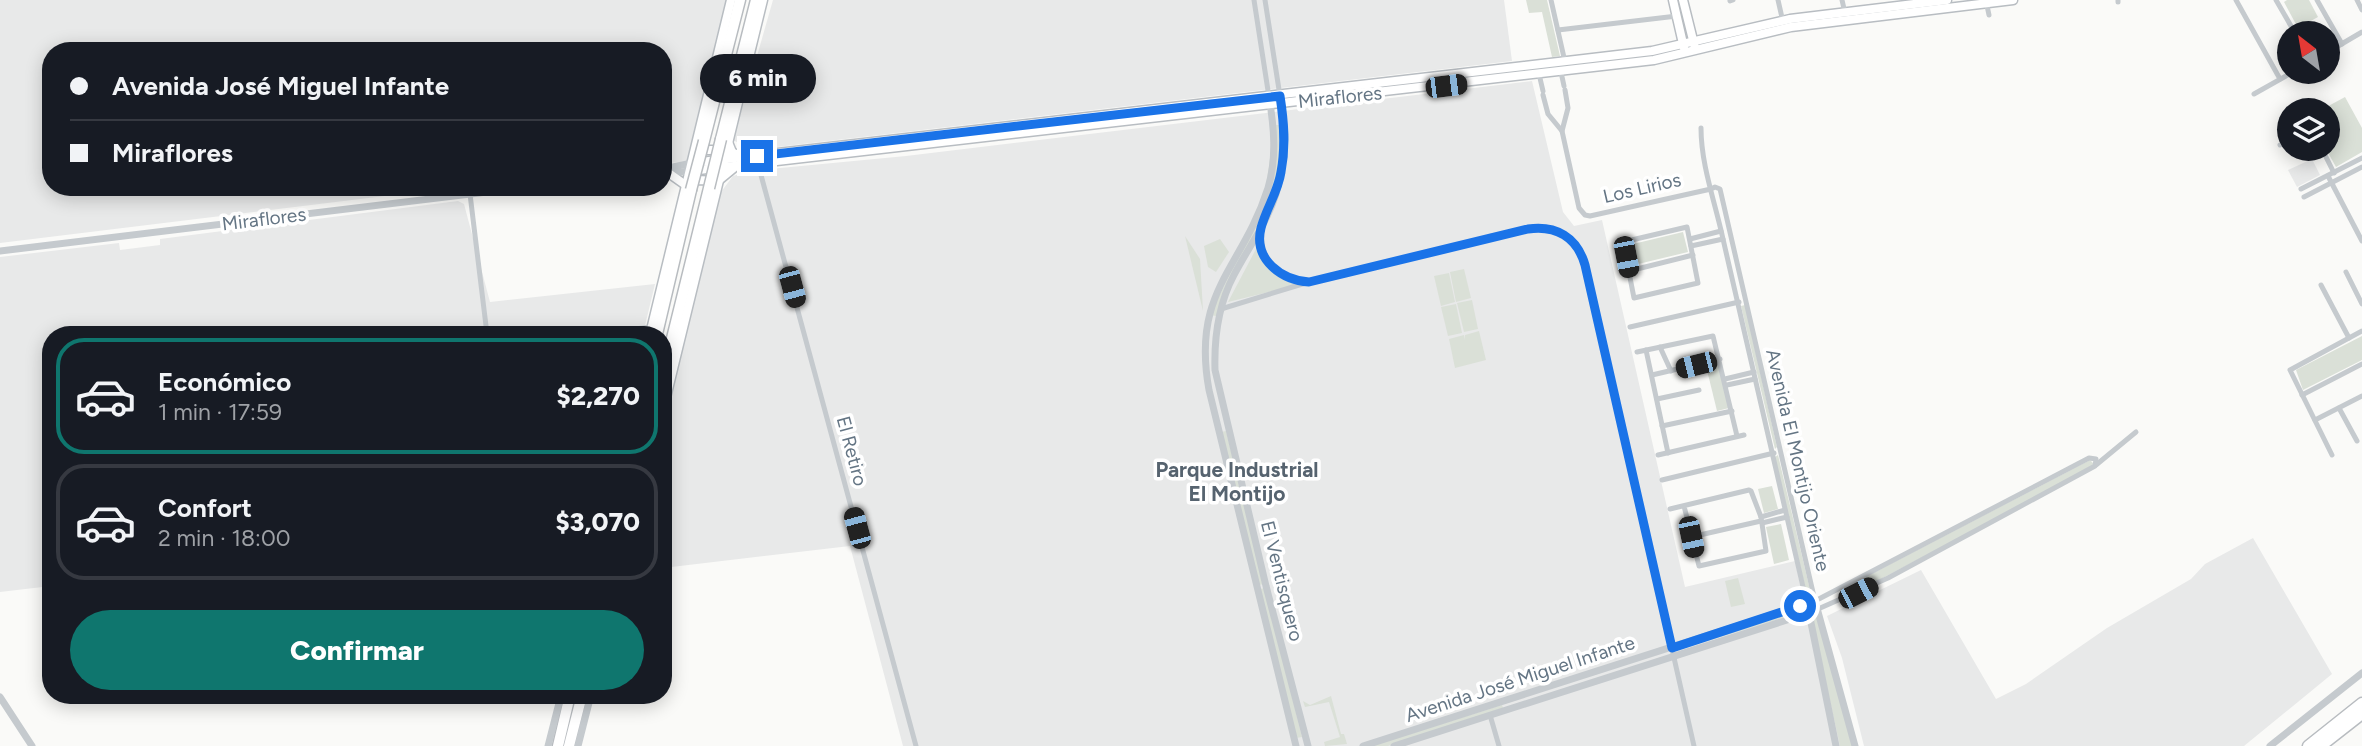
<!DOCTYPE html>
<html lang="es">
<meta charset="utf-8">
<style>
body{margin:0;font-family:Figtree,sans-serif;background:#242831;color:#f1f3f6;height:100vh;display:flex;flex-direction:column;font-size:26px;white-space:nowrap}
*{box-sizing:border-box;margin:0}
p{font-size:23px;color:#9ea1a6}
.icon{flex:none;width:38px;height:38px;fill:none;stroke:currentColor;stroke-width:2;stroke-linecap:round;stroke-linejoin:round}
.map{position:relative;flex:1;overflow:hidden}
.panel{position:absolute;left:42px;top:326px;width:630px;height:378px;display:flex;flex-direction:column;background:#171b24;border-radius:28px;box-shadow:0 4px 18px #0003}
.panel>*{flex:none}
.banner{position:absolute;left:42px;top:42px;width:630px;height:154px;border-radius:28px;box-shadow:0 4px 18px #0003;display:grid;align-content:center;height:154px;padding:0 28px;background:#171b24}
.needle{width:46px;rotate:329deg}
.tools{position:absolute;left:2277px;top:21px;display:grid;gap:14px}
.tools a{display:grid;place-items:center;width:63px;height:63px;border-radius:50%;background:#171b24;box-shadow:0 4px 18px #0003;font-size:35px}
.end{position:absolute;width:32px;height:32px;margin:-16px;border:9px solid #1a73e8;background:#fff;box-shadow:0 0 0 4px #fff}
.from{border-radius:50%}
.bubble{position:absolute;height:49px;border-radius:24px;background:#171b24;box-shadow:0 4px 18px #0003;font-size:23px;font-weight:800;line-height:49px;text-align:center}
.car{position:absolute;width:21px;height:42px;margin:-21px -10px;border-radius:9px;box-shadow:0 0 5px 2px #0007;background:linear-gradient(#222 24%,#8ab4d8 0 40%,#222 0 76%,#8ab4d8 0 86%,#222 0)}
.banner b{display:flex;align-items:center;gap:24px;height:66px;font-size:26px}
.banner b+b{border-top:2px solid #363941}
.banner i{width:18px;height:18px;background:#f1f3f6}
ul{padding:12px 0 0;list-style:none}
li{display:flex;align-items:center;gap:21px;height:116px;margin:0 14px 10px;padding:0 14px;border:4px solid #363941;border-radius:28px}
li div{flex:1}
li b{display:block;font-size:26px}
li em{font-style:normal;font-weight:800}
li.selected{border-color:#0f766e}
li>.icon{width:63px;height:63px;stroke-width:1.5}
.action{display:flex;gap:14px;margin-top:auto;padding:14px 28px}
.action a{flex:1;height:80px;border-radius:42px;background:#0f766e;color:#fff;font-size:28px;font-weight:800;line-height:80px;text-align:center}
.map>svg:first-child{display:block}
.built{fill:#e8e9e9}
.green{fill:#dae0d7}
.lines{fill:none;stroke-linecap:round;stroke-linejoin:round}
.secondary-casing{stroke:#b8bdc2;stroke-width:11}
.motorway-casing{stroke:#b8bcc0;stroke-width:13}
.minor{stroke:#c5cace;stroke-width:5}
.tertiary{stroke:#c5cace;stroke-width:7}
.secondary{stroke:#fff;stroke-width:8}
.motorway{stroke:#fff;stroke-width:10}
.motorway-bridge-casing{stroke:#b8bcc0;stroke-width:13;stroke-linecap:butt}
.motorway-bridge{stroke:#fff;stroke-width:10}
.route{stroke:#1a73e8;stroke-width:9}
.labels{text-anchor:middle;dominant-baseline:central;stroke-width:7;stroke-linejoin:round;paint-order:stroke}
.street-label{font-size:19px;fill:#647584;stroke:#fff}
.neighbourhood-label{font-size:21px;font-weight:bold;fill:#56636f;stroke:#fff}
</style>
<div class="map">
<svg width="2362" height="746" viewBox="0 0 2362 746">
<rect width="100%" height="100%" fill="#fafaf8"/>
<g class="built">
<path d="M0 0H727L687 161 663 164V51H51V187H458L0 243Z"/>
<path d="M773 0H1504L1512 61 751 150 733 140Z"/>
<path d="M1532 81 1563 212 1574 226 1602 220 1685 587 1795 561 1804 603 1816 600 1858 746H903L850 546 663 568V429L721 192 733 176 750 171 906 156Z"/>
<path d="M2312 159 2320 175 2297 187 2288 170Z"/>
<path d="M458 201 464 204 490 302 655 284 643 334H51V586L0 592V257L119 243 120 250 160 245V239Z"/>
<path d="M2253 538 2332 674 2244 746H1864L1842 658 1827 616 1921 570 1996 699 2026 684 2107 628 2191 579 2205 564Z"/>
</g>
<g class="green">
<path d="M1526 0H1547L1560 56 1552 57 1542 12 1529 13Z"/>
<path d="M2287 0H2309L2318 17 2298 28 2284 2Z"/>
<path d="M2345 97 2362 128V152L2336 167 2326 149 2328 110H2321Z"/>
<path d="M1275 125H1281V148L1276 185 1216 316 1210 315 1263 206Z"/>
<path d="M1683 232 1688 252 1634 265 1629 245Z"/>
<path d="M1185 236 1200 259 1203 311Z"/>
<path d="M1220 239 1229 252 1216 272 1208 267 1204 246Z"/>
<path d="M1256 249C1266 269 1275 278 1297 285L1228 302Z"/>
<path d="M1464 269 1471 298 1456 302 1450 272Z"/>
<path d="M1449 273 1455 302 1441 306 1434 276Z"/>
<path d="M1472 300 1478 329 1464 332 1457 303Z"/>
<path d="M1456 304 1462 333 1448 336 1441 307Z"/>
<path d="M1745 305 1777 447 1775 449 1741 306Z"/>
<path d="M1479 331 1486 360 1455 368 1449 339 1464 335 1465 340V335Z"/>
<path d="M2362 336V360L2303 390 2296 370Z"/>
<path d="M1719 363 1729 408 1717 411 1706 366Z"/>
<path d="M1226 431 1264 584 1259 585 1221 432Z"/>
<path d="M1778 455 1812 598 1808 600 1775 457Z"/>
<path d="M2090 460 2094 464 2071 479 1860 590 1854 587V583Z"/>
<path d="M1772 486 1778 509 1764 513 1758 489Z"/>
<path d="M1781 524 1789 560 1774 564 1766 527Z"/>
<path d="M1738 578 1745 604 1731 607 1725 581Z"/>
<path d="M1265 588 1302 737 1296 738 1260 589Z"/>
<path d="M1802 608 1805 611 1682 649V647Z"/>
<path d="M1814 613 1816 614 1852 746H1840L1811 615Z"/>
<path d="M1331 696 1341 734H1344L1347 744 1325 746 1324 742 1340 737 1329 702 1305 707 1303 701 1310 705Z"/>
<path d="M1502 705 1503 708 1388 746H1372Z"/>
</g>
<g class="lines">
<defs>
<g id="secondary">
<path d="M1673 0 1684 48"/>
<path d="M1683 0 1695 48"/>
<path d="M698 150H716L728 142 732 152 741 157"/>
<path d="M692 163 1652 51 1790 19 1947 0"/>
<path d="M690 171 1654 60 1791 27 2013 0"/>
<path d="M670 174 687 186 697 180 718 181 735 167"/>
<path d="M650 334 731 0"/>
<path d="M663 410 763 0"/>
</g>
<g id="motorway">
<path d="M721 139 756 0"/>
<path d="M704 141 740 0"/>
<path d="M657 334 691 190"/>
<path d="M663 375 709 188"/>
<path d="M558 746 570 695"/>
<path d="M569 746 582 695"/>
<path d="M2308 746 2362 703"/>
<path d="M2321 746 2362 714"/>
</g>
</defs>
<use href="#secondary" class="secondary-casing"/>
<use href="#motorway" class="motorway-casing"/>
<g class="minor">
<path d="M1254 0 1269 97"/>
<path d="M1265 0 1280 96"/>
<path d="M1551 0 1565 62"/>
<path d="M1778 0 1783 22"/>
<path d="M1842 0 1845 13"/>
<path d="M2118 0V2"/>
<path d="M2236 0 2280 79"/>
<path d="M2276 0 2295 33"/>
<path d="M2317 0 2342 44"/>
<path d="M2357 0 2362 10"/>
<path d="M1730 1 1733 0"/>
<path d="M1986 1 1989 15"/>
<path d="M1558 30 1677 16"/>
<path d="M2328 52 2362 32"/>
<path d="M1561 72 1564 86"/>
<path d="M1539 74 1543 91"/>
<path d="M2254 94 2293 72"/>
<path d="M1543 95 1548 114 1562 131 1579 208 1585 215 1590 216 1711 189 1715 187 1720 189 1815 601 2089 458 2096 459 2095 466 1888 578 1809 613 1723 239C1715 202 1701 165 1701 128"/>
<path d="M1562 131 1568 108 1565 90"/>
<path d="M2280 145 2289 141"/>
<path d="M2322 149 2334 173"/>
<path d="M758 164 916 746"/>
<path d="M2328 176 2362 241"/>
<path d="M2301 189 2362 158"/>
<path d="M470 194 487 334"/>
<path d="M2304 197 2362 167"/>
<path d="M1687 227 1698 283 1634 298 1623 242Z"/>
<path d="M1261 230C1260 261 1278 279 1309 282"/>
<path d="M1690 239 1721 231"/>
<path d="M1691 246 1723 239"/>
<path d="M1629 271 1693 255"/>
<path d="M2346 272 2362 304"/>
<path d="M2321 285 2349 338"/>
<path d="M1221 309 1309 282 1529 229C1556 225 1577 238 1585 265L1694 746"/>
<path d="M1630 327 1739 302"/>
<path d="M596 334 651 327"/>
<path d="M1660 347 1671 371"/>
<path d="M1646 350 1668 453"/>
<path d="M1637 352 1713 336 1737 436"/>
<path d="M1652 375 1720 359"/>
<path d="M1725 379 1754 372"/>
<path d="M1727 385 1755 379"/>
<path d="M2302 395 2362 364"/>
<path d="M1657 399 1699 390"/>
<path d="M2339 408 2357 441"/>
<path d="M2315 420 2362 396"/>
<path d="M1662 426 1732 411"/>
<path d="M1658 455 1744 435"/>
<path d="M2332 455 2290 370 2362 331"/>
<path d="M2096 465 2136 432"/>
<path d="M1662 480 1774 453"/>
<path d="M1670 509 1749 490 1751 491 1761 517 1766 551 1699 566 1684 506"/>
<path d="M1761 517 1785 510"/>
<path d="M1762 523 1787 517"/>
<path d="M1691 537 1761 521"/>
<path d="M1490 715 1499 746"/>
</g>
<g class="tertiary">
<path d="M1269 97C1274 127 1277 158 1268 188 1242 270 1191 290 1209 390L1296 746"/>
<path d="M1280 97C1285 130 1286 161 1276 194 1267 223 1248 248 1234 275 1218 305 1214 337 1215 370L1266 586 1308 746"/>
<path d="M663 169 692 163"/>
<path d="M663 174 690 171"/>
<path d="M0 251 528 187"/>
<path d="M0 697 32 746"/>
<path d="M548 746 561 695"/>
<path d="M578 746 591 695"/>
<path d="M1363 746 1815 601 1855 746"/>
<path d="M1394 746 1809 613 1836 746"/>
<path d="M2270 746 2362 673"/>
</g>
<use href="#secondary" class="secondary"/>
<use href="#motorway" class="motorway"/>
<defs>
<g id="motorway-bridge">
<path d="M709 188 721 139"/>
<path d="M691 190 704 141"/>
</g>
</defs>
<use href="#motorway-bridge" class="motorway-bridge-casing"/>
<use href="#motorway-bridge" class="motorway-bridge"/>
</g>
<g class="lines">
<path class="route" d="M757 156 1280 96C1284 122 1286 146 1281 172 1278 192 1266 209 1261 228 1253 260 1282 280 1309 282L1528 229C1556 225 1577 237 1585 265L1672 648 1800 606"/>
</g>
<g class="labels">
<g class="street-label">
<text transform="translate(1340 97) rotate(-6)">Miraflores</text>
<text transform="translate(1642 188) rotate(-13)">Los Lirios</text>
<text transform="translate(264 219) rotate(-7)">Miraflores</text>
<text transform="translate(852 451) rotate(75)">El Retiro</text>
<text transform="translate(1798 460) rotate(77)">Avenida El Montijo Oriente</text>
<text transform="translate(1282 581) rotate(76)">El Ventisquero</text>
<text transform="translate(1520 679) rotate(-18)">Avenida José Miguel Infante</text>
</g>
<g class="neighbourhood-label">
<text x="1237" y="469">Parque Industrial<tspan x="1237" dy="24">El Montijo</tspan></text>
</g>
</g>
</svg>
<div class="tools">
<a><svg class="needle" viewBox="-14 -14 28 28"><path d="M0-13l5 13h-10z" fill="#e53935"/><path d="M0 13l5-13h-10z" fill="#9ea1a6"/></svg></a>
<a><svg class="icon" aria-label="layers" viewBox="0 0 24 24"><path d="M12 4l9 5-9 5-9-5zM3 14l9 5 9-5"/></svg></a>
</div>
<i class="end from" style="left:1800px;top:606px"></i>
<i class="end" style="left:757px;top:156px"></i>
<div class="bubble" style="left:700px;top:54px;width:116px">6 min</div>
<i class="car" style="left:1446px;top:86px;rotate:83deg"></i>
<i class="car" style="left:1626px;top:257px;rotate:169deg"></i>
<i class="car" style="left:792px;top:287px;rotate:165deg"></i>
<i class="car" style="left:1696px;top:365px;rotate:256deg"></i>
<i class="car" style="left:857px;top:528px;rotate:345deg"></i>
<i class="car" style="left:1691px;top:537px;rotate:168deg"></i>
<i class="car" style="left:1858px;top:593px;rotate:63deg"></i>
<div class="banner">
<b><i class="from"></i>Avenida José Miguel Infante</b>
<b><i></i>Miraflores</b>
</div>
<section class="panel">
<ul>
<li class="selected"><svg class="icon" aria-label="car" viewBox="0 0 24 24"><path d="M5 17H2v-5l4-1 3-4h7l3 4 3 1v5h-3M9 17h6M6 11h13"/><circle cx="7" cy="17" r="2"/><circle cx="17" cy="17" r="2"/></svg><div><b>Económico</b><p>1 min · 17:59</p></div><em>$2,270</em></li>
<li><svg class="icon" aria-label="car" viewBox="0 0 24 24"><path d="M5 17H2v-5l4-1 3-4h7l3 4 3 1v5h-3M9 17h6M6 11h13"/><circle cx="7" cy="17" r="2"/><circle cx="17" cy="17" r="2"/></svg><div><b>Confort</b><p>2 min · 18:00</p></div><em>$3,070</em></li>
</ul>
<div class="action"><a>Confirmar</a></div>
</section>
</div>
